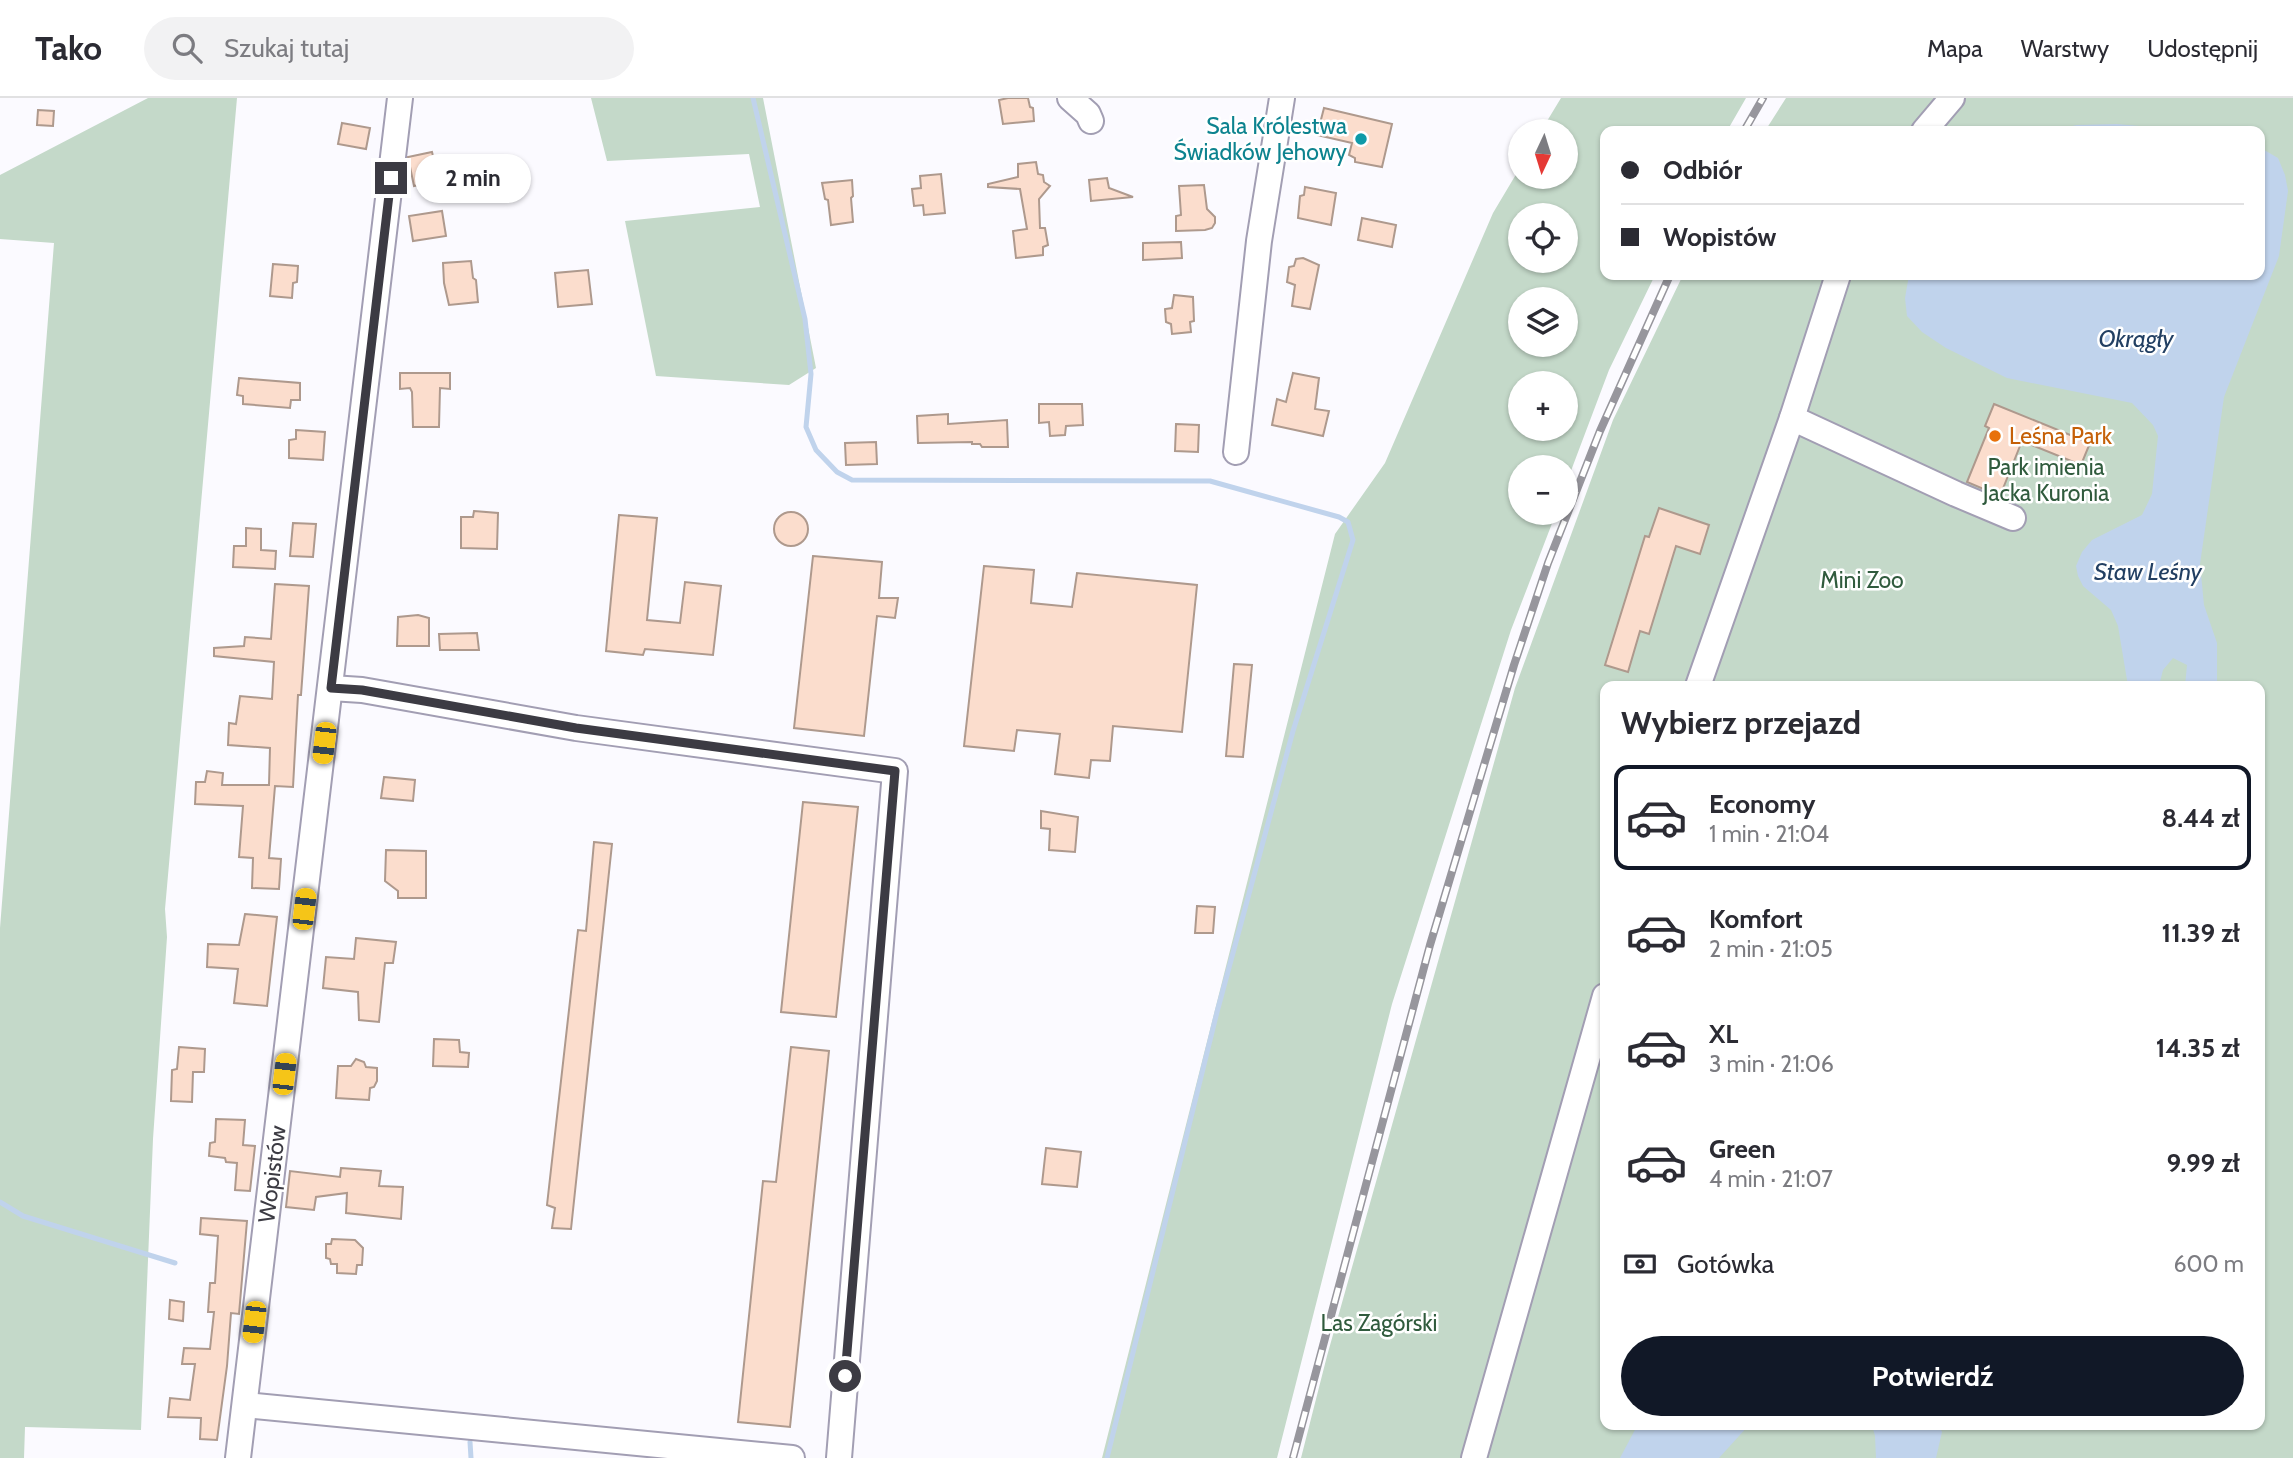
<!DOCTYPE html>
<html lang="pl">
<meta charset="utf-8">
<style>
body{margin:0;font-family:Cabin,sans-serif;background:#f2f2f3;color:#2b2b33;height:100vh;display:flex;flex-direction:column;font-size:26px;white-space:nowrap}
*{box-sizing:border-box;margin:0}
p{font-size:23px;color:#7c7c81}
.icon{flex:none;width:38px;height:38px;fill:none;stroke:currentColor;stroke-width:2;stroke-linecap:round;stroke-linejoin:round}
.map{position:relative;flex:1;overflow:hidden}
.details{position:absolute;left:1600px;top:583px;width:665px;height:749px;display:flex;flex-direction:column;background:#fff;border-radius:14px;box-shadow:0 2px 5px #0004}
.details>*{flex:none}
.guide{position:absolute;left:1600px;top:28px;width:665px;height:154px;border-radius:14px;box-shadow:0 2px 5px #0004;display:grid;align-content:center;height:154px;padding:0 21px;background:#fff}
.needle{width:46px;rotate:184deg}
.controls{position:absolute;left:1508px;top:21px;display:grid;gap:14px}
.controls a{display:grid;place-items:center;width:70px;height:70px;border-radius:50%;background:#fff;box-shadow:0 2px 5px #0004;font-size:35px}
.end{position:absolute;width:32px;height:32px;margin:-16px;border:9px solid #3c3b43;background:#fff;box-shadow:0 0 0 4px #fff}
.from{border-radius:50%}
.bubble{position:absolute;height:49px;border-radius:24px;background:#fff;box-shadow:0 2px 5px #0004;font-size:23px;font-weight:700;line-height:49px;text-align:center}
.car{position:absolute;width:21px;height:42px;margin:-21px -10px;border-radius:9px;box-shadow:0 0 5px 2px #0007;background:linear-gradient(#f5c518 24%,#345 0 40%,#f5c518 0 76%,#345 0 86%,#f5c518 0)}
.guide b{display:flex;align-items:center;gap:24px;height:66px;font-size:26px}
.guide b+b{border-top:2px solid #e1e1e2}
.guide i{width:18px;height:18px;background:#2b2b33}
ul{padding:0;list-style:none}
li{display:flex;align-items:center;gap:21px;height:105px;margin:0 14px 10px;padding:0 7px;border:4px solid transparent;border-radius:14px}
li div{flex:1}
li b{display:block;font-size:26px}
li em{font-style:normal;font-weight:700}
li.selected{border-color:#111827}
li>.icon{width:63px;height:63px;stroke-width:1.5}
h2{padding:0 21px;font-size:32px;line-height:84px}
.pay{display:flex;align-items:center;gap:18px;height:77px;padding:0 21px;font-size:26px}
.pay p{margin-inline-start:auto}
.primary-button{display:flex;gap:14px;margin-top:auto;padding:14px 21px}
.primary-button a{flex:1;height:80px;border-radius:42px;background:#111827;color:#fff;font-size:28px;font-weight:700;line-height:80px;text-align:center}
header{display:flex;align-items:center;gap:42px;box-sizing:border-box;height:98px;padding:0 35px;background:#fff;border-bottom:2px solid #e1e1e2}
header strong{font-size:33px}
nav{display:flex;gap:38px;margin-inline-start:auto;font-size:24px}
.search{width:490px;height:63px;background:#f2f2f3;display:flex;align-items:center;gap:18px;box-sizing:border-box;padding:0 24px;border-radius:38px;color:#7c7c81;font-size:26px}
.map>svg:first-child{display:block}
.green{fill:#c4d9c9;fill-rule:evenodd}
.water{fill:#c0d3ec}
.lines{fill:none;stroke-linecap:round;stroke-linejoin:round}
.stream{stroke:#c0d3ec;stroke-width:5}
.building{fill:#fbddcd;stroke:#ae998d;stroke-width:2}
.minor-casing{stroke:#a29eb3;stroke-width:28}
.minor{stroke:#fff;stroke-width:24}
.rail-casing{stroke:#97969d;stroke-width:8}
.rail{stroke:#fff;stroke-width:5;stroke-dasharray:16;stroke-linecap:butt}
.route{stroke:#3c3b43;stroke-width:9}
.culture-dot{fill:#0f9aa8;stroke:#fff;stroke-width:2.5}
.food-dot{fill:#e8710a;stroke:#fff;stroke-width:2.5}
.labels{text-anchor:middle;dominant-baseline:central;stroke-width:5;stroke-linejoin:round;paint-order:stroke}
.culture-label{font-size:23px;fill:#0d838f;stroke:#fff;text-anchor:end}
.food-label{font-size:23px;fill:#c56008;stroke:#fff;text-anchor:start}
.park-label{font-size:23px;fill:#305b3d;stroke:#fff}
.street-label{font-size:23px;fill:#3c3b43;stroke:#fff}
.water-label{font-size:24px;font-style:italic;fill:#223f62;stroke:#fff}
</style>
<header>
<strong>Tako</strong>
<div class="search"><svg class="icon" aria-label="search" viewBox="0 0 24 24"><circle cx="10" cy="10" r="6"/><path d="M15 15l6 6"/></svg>Szukaj tutaj</div>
<nav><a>Mapa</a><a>Warstwy</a><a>Udostępnij</a></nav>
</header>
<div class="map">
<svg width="2293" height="1360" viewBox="0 0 2293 1360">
<rect width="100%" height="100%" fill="#fbfaff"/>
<g class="green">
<path d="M148 0H237L165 811 167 839 153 1041 141 1332 25 1329 24 1360H0V830L54 145 0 141V77Z"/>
<path d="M591 0H763L816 270 789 287 656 278 625 123 760 109 749 56 607 63Z"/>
<path d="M1561 0H1746L1727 33H1605V177H1655L1609 272 1566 386V369H1521V415H1556L1511 532 1392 906 1277 1360H1102L1335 436 1385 365 1493 115 1521 68V79H1566V33H1541ZM1521 117H1566V163H1521ZM1521 201H1566V247H1521ZM1521 285H1566V331H1521Z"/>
<path d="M1786 0H2293V1360H1301L1327 1258 1515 590 1613 322 1683 177H2259V33H1765ZM1605 588H2259V1326H1605Z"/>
</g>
<g class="water">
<path d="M2117 26 2183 32 2189 33H2050L2077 27Z"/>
<path d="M2259 49 2278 60 2285 77 2288 93 2279 158 2224 299 2200 466 2204 507 2217 545V588H2185L2187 567 2173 560 2163 572 2159 588H2128L2118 528 2111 512 2083 488 2078 478 2076 468 2082 454 2092 442 2142 417 2152 396 2158 338 2153 327 2132 305 2007 280 1946 250 1922 234 1907 218 1905 200 1909 177H2259Z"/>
<path d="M1638 1326H1749V1327L1719 1360H1620Z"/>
<path d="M1872 1327H1939L1942 1334 1936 1360H1876L1875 1338Z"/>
</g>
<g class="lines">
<g class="stream">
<path d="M753 0 805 221 811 276 806 329 816 352 837 374 852 382 1210 383 1339 419 1348 424 1353 442 1293 633 1217 914 1107 1360"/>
<path d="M0 1104 23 1118 175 1165"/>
<path d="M470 1344 471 1360"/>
</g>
</g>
<g class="building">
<path d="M1008 0H1028L1030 9 1033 10 1034 23 1003 26 999 2Z"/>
<path d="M1324 10 1392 26 1382 69 1355 64V60L1349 57 1352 45 1317 37Z"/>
<path d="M38 12 54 13 53 28 37 27Z"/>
<path d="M342 25 370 30 366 51 338 46Z"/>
<path d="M432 54 434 62H437L440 74 438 83 414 88 408 59Z"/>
<path d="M1036 64 1038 76 1043 77 1044 84 1050 88 1039 101 1040 130H1045L1048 147 1043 149V157L1016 160 1013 133 1027 131 1020 91 988 89V86L1018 79V66Z"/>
<path d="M941 76 945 115 924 117 923 107 914 108 912 91 921 90 920 78Z"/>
<path d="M1107 80 1109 90 1133 99 1091 103 1089 82Z"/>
<path d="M852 82 853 98 851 100 853 124 831 127 828 102 825 101 822 85Z"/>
<path d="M1204 87 1207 111 1215 119V125L1212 130 1205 132 1176 133V118L1181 117 1179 88Z"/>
<path d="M1305 89 1336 95 1331 127 1298 120 1300 98 1304 97Z"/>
<path d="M442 113 446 138 413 143 409 118Z"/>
<path d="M1362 120 1396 127 1392 149 1358 142Z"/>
<path d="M1181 144 1182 160 1143 162V145Z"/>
<path d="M1303 160 1319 167 1310 211 1292 208 1295 187 1287 184 1289 169 1294 168 1296 161Z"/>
<path d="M471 163 473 180 476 182 478 204 449 207 444 185 443 165Z"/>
<path d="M273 166 298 168 297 184 293 185 292 200 270 198Z"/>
<path d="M588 172 592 206 558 209 555 175Z"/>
<path d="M1174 197 1193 199 1194 223 1190 224 1191 234 1172 236 1171 226 1166 224 1165 211 1172 210Z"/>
<path d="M400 275H450V291L440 290 439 329H413L412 294 410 290 400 291Z"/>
<path d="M1293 275 1319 280 1315 311 1329 313 1323 338 1272 327 1277 301 1286 304Z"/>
<path d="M239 280 300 285V302H291L290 310 243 306V298L237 297Z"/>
<path d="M1039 306H1082L1083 327 1066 328 1065 337 1050 338 1049 324 1039 325Z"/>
<path d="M1994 306 2090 345 2081 367 2022 343 2000 398 1967 384 1989 330 1985 328Z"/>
<path d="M948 316V326L1007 322 1008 349H982L980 346H972V344L918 345 917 318Z"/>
<path d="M1176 326 1199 327 1198 354 1175 353Z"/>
<path d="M296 332 325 334 323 362 289 360V342L296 341Z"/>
<path d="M876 344 877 366 846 367 845 345Z"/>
<path d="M1659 410 1709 427 1700 456 1676 448 1649 536 1640 533 1628 574 1605 567 1645 438 1649 439Z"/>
<path d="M474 413 498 415 497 451 461 450V419H473Z"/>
<circle cx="791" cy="431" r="17"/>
<path d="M619 417 657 420 647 522 680 525 685 484 721 488 713 557 645 551 643 557 606 553Z"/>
<path d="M293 425 316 426 313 459 290 458Z"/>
<path d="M246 430 261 431V452L276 453 275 471 233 469 234 448H246Z"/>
<path d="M813 458 882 464 879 500H898L895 520 877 518 864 638 794 630Z"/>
<path d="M984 468 1034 472 1031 505 1072 509 1077 475 1197 487 1182 634 1113 628 1110 663 1091 662 1089 680 1055 676 1060 636 1017 632 1014 653 964 648Z"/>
<path d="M275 486 309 488 301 597H298L293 689 275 688 269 760 281 761 279 791 252 790 253 760 239 759 243 708 195 706 196 684H205L207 673 223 675 222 687H269L270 650 228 647 229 625 236 626 240 598 272 601 274 564 214 558V550L244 548 245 539 271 541Z"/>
<path d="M418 517 429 520V548H397L398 519Z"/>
<path d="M477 535 479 552H440L439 536Z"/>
<path d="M1234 566 1252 567 1243 659 1226 658Z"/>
<path d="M384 679 415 682 413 703 381 700Z"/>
<path d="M803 704 858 709 836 919 781 914Z"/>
<path d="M1041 713 1078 719 1075 754 1049 752 1050 731 1041 730Z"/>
<path d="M594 744 612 746 571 1131 552 1130 555 1110 547 1107 578 832 586 833Z"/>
<path d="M386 752 426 753V800H398V793L385 783Z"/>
<path d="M1197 808 1215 809 1213 835H1195Z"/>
<path d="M245 816 277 819 267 908 234 905 238 871 207 869 208 846 239 847Z"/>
<path d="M356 840 396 844 393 865H385L379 924 359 922 358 894 323 890 326 859 354 861Z"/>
<path d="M434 941 459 942 460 954 469 955 468 969 433 968Z"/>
<path d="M179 949 205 951 204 974H193L192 1004 171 1003 172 972 177 971Z"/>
<path d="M791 949 829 953 790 1329 738 1324 763 1083 776 1084Z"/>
<path d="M356 961 364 964 366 969 377 970V983L374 989 370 990 369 1002 336 1000 338 968H351Z"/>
<path d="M216 1021 245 1022 243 1047 255 1048 250 1093 235 1092 237 1065 226 1064 225 1060 209 1058 210 1045 215 1044Z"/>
<path d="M1046 1050 1081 1054 1077 1089 1042 1086Z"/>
<path d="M341 1070 381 1073 379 1088 403 1089 401 1121 346 1115 347 1095 316 1099 314 1112 286 1109 290 1073 340 1079Z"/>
<path d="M201 1120 247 1123 239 1216 231 1215 227 1268 217 1342 200 1341 201 1320 168 1319 170 1300 190 1302 195 1266H182L184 1250 210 1251 214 1214H208L210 1185H215L218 1138 200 1136Z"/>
<path d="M332 1141 355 1142 363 1150 362 1167H357L356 1176 337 1175V1166H331L330 1161 326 1160V1146H331Z"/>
<path d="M170 1202 184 1204 183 1223 169 1221Z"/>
</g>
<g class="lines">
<defs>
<g id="minor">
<path d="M1070 0 1088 16 1091 23"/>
<path d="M1924 33 1952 0"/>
<path d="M1792 320 1956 396 2013 420"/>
<path d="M1236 354 1259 143 1282 0"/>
<path d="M1698 588 1792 320 1838 177"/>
<path d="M331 590 362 592 576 630 895 673 839 1360"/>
<path d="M245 1307 792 1360"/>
<path d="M238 1360 400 0"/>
<path d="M1474 1360 1605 898"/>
</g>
</defs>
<use href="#minor" class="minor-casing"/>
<use href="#minor" class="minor"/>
<defs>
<g id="rail">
<path d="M1744 33 1763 0"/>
<path d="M1293 1360 1430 847 1514 567 1548 465 1600 333 1670 177"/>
</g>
</defs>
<use href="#rail" class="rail-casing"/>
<use href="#rail" class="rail"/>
</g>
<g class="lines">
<path class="route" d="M391 80 331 590 362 592 576 630 895 673 845 1278"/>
</g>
<circle class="culture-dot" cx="1361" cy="41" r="7"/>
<circle class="food-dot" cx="1995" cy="338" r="7"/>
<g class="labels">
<g class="culture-label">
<text x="1347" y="28">Sala Królestwa<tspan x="1347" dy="26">Świadków Jehowy</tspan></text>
</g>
<g class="food-label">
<text x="2009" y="338">Leśna Park</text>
</g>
<g class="park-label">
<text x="2046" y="369">Park imienia<tspan x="2046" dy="26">Jacka Kuronia</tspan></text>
<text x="1862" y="482">Mini Zoo</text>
<text x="1379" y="1225">Las Zagórski</text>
</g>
<g class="street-label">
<text transform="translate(272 1076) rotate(-83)">Wopistów</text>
</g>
<g class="water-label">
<text x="2136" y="240">Okrągły</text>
<text x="2148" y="473">Staw Leśny</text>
</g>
</g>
</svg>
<div class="controls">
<a><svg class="needle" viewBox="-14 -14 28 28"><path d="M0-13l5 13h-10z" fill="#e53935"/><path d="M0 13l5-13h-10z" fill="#7c7c81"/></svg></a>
<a><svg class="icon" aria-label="locate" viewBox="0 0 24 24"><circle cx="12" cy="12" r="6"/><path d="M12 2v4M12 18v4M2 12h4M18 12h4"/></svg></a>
<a><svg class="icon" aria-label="layers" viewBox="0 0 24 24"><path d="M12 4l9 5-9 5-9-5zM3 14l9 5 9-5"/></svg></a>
<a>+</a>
<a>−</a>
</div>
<i class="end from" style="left:845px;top:1278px"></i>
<i class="end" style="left:391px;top:80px"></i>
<div class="bubble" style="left:415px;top:56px;width:116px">2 min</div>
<i class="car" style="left:324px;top:645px;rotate:187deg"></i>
<i class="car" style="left:304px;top:811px;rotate:7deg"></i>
<i class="car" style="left:284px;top:976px;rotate:7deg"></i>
<i class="car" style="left:254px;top:1224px;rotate:187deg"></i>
<div class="guide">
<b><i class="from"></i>Odbiór</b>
<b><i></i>Wopistów</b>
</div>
<section class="details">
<h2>Wybierz przejazd</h2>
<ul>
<li class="selected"><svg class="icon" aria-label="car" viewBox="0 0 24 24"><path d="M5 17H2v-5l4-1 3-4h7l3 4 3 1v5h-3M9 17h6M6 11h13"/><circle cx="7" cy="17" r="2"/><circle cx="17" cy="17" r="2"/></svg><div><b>Economy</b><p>1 min · 21:04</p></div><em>8.44 zł</em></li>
<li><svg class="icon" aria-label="car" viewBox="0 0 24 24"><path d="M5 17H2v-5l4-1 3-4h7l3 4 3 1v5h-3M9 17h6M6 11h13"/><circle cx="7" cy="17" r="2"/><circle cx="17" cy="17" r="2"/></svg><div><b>Komfort</b><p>2 min · 21:05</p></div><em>11.39 zł</em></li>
<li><svg class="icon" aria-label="car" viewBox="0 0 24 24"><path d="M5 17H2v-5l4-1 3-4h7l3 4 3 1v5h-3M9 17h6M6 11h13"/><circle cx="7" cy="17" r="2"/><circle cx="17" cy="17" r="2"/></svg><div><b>XL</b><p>3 min · 21:06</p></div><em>14.35 zł</em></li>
<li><svg class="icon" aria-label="car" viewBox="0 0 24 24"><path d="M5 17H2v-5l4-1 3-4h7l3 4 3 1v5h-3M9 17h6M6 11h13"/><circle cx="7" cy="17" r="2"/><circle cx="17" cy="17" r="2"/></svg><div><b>Green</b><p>4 min · 21:07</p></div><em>9.99 zł</em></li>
</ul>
<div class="pay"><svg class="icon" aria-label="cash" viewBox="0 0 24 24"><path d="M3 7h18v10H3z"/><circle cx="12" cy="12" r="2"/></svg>Gotówka<p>600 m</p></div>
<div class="primary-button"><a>Potwierdź</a></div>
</section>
</div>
